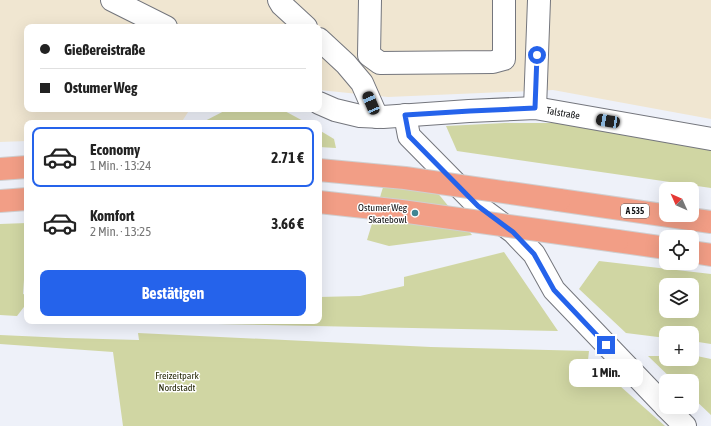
<!DOCTYPE html>
<html lang="de">
<meta charset="utf-8">
<style>
body{margin:0;font-family:"Asap Condensed",sans-serif;background:#f2f2f2;color:#222;height:100vh;display:flex;flex-direction:column;font-size:15px;white-space:nowrap}
*{box-sizing:border-box;margin:0}
p{font-size:13px;color:#767676}
.icon{flex:none;width:22px;height:22px;fill:none;stroke:currentColor;stroke-width:2;stroke-linecap:round;stroke-linejoin:round}
.map{position:relative;flex:1;overflow:hidden}
.drawer{position:absolute;left:24px;top:120px;width:298px;height:204px;display:flex;flex-direction:column;background:#fff;border-radius:8px;box-shadow:0 4px 16px #0002}
.drawer>*{flex:none}
.top-card{position:absolute;left:24px;top:24px;width:298px;height:88px;border-radius:8px;box-shadow:0 4px 16px #0002;display:grid;align-content:center;height:88px;padding:0 16px;background:#fff}
.needle{width:26px;rotate:315deg}
.controls{position:absolute;left:659px;top:182px;display:grid;gap:8px}
.controls a{display:grid;place-items:center;width:40px;height:40px;border-radius:8px;background:#fff;box-shadow:0 4px 16px #0002;font-size:20px}
.end{position:absolute;width:18px;height:18px;margin:-9px;border:5px solid #2563eb;background:#fff;box-shadow:0 0 0 2px #fff}
.from{border-radius:50%}
.bubble{position:absolute;height:28px;border-radius:8px;background:#fff;box-shadow:0 4px 16px #0002;font-size:13px;font-weight:700;line-height:28px;text-align:center}
.car{position:absolute;width:12px;height:24px;margin:-12px -6px;border-radius:5px;box-shadow:0 0 3px 1px #0007;background:linear-gradient(#222 24%,#8ab4d8 0 40%,#222 0 76%,#8ab4d8 0 86%,#222 0)}
.top-card b{display:flex;align-items:center;gap:14px;height:38px;font-size:15px}
.top-card b+b{border-top:1px solid #e0e0e0}
.top-card i{width:10px;height:10px;background:#222}
ul{padding:7px 0 0;list-style:none}
li{display:flex;align-items:center;gap:12px;height:60px;margin:0 8px 6px;padding:0 8px;border:2px solid transparent;border-radius:8px}
li div{flex:1}
li b{display:block;font-size:15px}
li em{font-style:normal;font-weight:700}
li.active{border-color:#2563eb}
li>.icon{width:36px;height:36px;stroke-width:1.5}
.action{display:flex;gap:8px;margin-top:auto;padding:8px 16px}
.action a{flex:1;height:46px;border-radius:8px;background:#2563eb;color:#fff;font-size:16px;font-weight:700;line-height:46px;text-align:center}
.map>svg:first-child{display:block}
.industrial{fill:#f0e6d1}
.green{fill:#d0d6a3;fill-rule:evenodd}
.lines{fill:none;stroke-linecap:round;stroke-linejoin:round}
.minor-casing{stroke:#74767d;stroke-width:24}
.highway-casing{stroke:#cfcfd0;stroke-width:24}
.minor{stroke:#fff;stroke-width:22}
.highway{stroke:#f29e86;stroke-width:22}
.highway-bridge-casing{stroke:#cfcfd0;stroke-width:24;stroke-linecap:butt}
.highway-bridge{stroke:#f29e86;stroke-width:22}
.route{stroke:#2563eb;stroke-width:5}
.poi-dot{fill:#418593;stroke:#fff;stroke-width:1.5}
.labels{text-anchor:middle;dominant-baseline:central;stroke-width:3;stroke-linejoin:round;paint-order:stroke}
.shield{fill:#fff;stroke:#58585a;stroke-width:1}
.shield-label{font-size:9px;font-weight:bold;fill:#101113}
.street-label{font-size:10px;fill:#101113;stroke:#fff}
.poi-label{font-size:10px;fill:#101113;stroke:#fff;text-anchor:end}
.park-label{font-size:10px;fill:#2a2d0c;stroke:#fff}
</style>
<div class="map">
<svg width="711" height="426" viewBox="0 0 711 426">
<rect width="100%" height="100%" fill="#eef1f9"/>
<path class="industrial" d="M0 0H711V119L553 90 388 97 319 90V27H27V109H190L181 123H27V141L0 142Z"/>
<g class="green">
<path d="M228 109H281L307 123H201Z"/>
<path d="M505 123H566L711 147V188L457 151 446 126Z"/>
<path d="M319 130 334 139 336 148 319 147Z"/>
<path d="M384 184 436 191 472 235 389 246 367 240Z"/>
<path d="M27 223V251H26L23 294 27 295V303L17 316 0 315V224Z"/>
<path d="M504 252 558 331 166 323 155 322 319 321V297L360 296 404 286V277Z"/>
<path d="M599 261 711 274V344L692 341V333H666V338L626 333 579 289ZM666 285H692V311H666Z"/>
<path d="M138 333 431 347 589 351 586 378H611L665 426H123L113 352 0 344V335L66 338 139 340Z"/>
<path d="M692 355 711 359V415L692 397V381H674L648 356H666V359H692Z"/>
</g>
<g class="lines">
<defs>
<g id="minor">
<path d="M112 0 166 27"/>
<path d="M279 0 282 5 306 27"/>
<path d="M370 0 369 55 380 63 493 62 504 59V0"/>
<path d="M319 39 346 64 362 83 377 117"/>
<path d="M319 103 335 110 360 116 383 117 469 111 535 108 711 139"/>
<path d="M535 108 539 0"/>
<path d="M405 115 409 136 478 206 513 232 534 254 554 290 666 407"/>
<path d="M666 407 685 426"/>
</g>
<g id="highway">
<path d="M0 169 27 167"/>
<path d="M559 200 711 222"/>
<path d="M0 201 27 199"/>
<path d="M617 241 666 248"/>
<path d="M692 252 711 255"/>
</g>
</defs>
<use href="#minor" class="minor-casing"/>
<use href="#highway" class="highway-casing"/>
<use href="#minor" class="minor"/>
<use href="#highway" class="highway"/>
<defs>
<g id="highway-bridge">
<path d="M319 170 405 178 559 200"/>
<path d="M319 202 401 211 617 241"/>
</g>
</defs>
<use href="#highway-bridge" class="highway-bridge-casing"/>
<use href="#highway-bridge" class="highway-bridge"/>
</g>
<g class="lines">
<path class="route" d="M537 55 535 108 470 111 405 115 409 136 478 206 513 232 534 254 554 290 606 345"/>
</g>
<circle class="poi-dot" cx="415" cy="213" r="4"/>
<g class="labels">
<rect class="shield" x="621" y="204" width="28" height="14" rx="3"/>
<g class="shield-label">
<text x="635" y="211">A 535</text>
</g>
<g class="street-label">
<text transform="translate(563 113) rotate(10)">Talstraße</text>
</g>
<g class="poi-label">
<text x="407" y="207">Ostumer Weg<tspan x="407" dy="12">Skatebowl</tspan></text>
</g>
<g class="park-label">
<text x="177" y="375">Freizeitpark<tspan x="177" dy="12">Nordstadt</tspan></text>
</g>
</g>
</svg>
<div class="controls">
<a><svg class="needle" viewBox="-14 -14 28 28"><path d="M0-13l5 13h-10z" fill="#e53935"/><path d="M0 13l5-13h-10z" fill="#767676"/></svg></a>
<a><svg class="icon" aria-label="locate" viewBox="0 0 24 24"><circle cx="12" cy="12" r="6"/><path d="M12 2v4M12 18v4M2 12h4M18 12h4"/></svg></a>
<a><svg class="icon" aria-label="layers" viewBox="0 0 24 24"><path d="M12 4l9 5-9 5-9-5zM3 14l9 5 9-5"/></svg></a>
<a>+</a>
<a>−</a>
</div>
<i class="end from" style="left:537px;top:55px"></i>
<i class="end" style="left:606px;top:345px"></i>
<div class="bubble" style="left:569px;top:359px;width:74px">1 Min.</div>
<i class="car" style="left:371px;top:103px;rotate:337deg"></i>
<i class="car" style="left:608px;top:121px;rotate:280deg"></i>
<div class="top-card">
<b><i class="from"></i>Gießereistraße</b>
<b><i></i>Ostumer Weg</b>
</div>
<section class="drawer">
<ul>
<li class="active"><svg class="icon" aria-label="car" viewBox="0 0 24 24"><path d="M5 17H2v-5l4-1 3-4h7l3 4 3 1v5h-3M9 17h6M6 11h13"/><circle cx="7" cy="17" r="2"/><circle cx="17" cy="17" r="2"/></svg><div><b>Economy</b><p>1 Min. · 13:24</p></div><em>2.71 €</em></li>
<li><svg class="icon" aria-label="car" viewBox="0 0 24 24"><path d="M5 17H2v-5l4-1 3-4h7l3 4 3 1v5h-3M9 17h6M6 11h13"/><circle cx="7" cy="17" r="2"/><circle cx="17" cy="17" r="2"/></svg><div><b>Komfort</b><p>2 Min. · 13:25</p></div><em>3.66 €</em></li>
</ul>
<div class="action"><a>Bestätigen</a></div>
</section>
</div>
